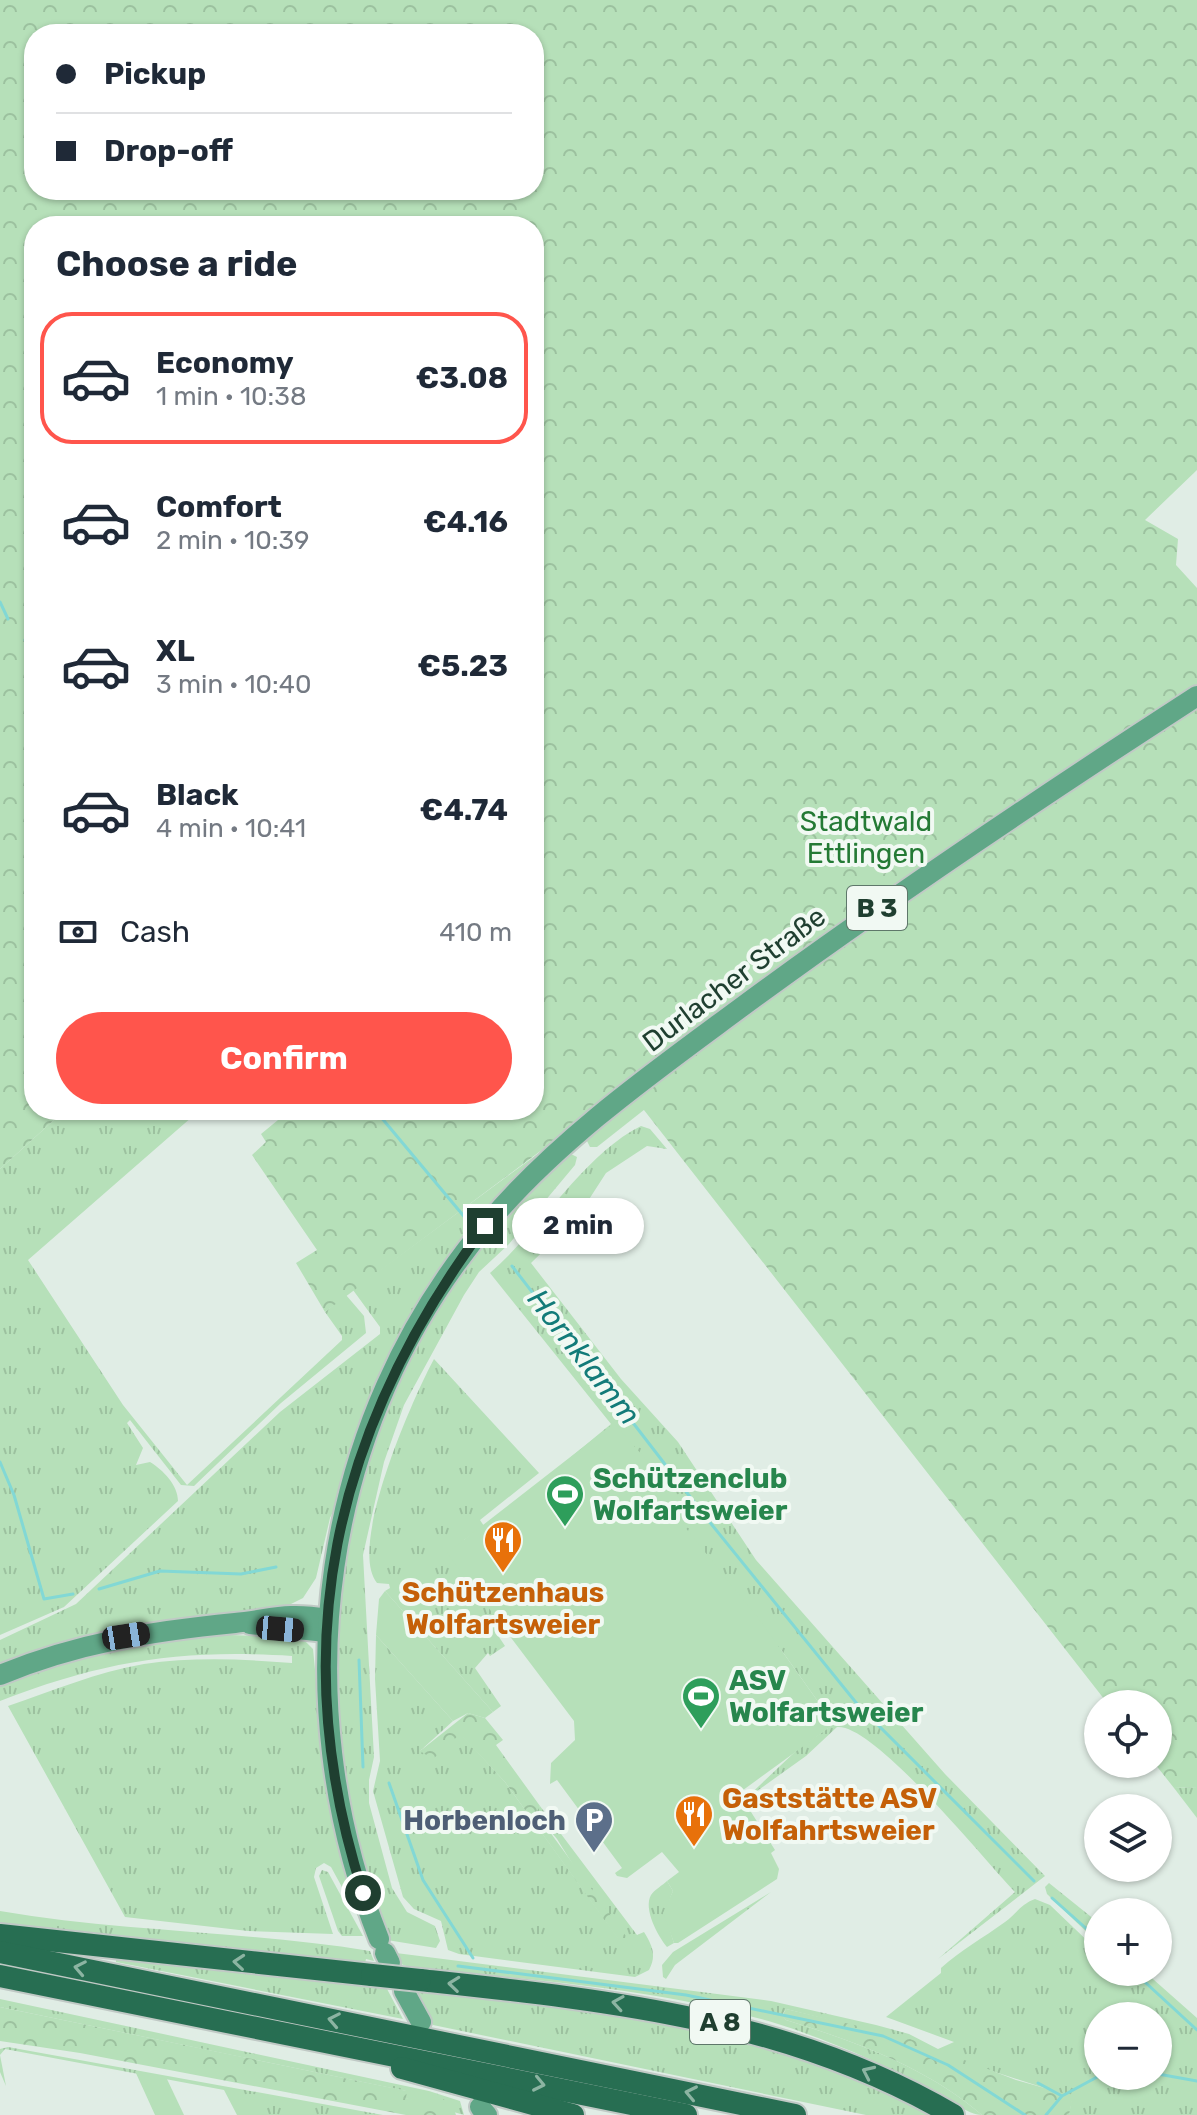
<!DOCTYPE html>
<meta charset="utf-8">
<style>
body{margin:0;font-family:Rubik,sans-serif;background:#f2f2f3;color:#1f2937;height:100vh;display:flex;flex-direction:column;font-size:30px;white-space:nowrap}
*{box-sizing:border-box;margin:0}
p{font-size:26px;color:#747a83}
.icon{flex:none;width:44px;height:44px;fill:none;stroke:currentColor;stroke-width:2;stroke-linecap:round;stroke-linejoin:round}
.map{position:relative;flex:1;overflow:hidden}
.sheet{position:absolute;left:24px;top:216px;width:520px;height:904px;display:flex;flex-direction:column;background:#fff;border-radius:32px;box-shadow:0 2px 6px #0004}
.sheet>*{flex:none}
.top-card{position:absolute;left:24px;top:24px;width:520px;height:176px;border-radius:32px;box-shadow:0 2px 6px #0004;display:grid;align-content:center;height:176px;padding:0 32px;background:#fff}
.controls{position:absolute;left:1084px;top:1690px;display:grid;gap:16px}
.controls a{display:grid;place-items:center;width:88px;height:88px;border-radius:50%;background:#fff;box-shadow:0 2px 6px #0004;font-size:40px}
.end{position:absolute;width:36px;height:36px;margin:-18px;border:10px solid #1f3f30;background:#fff;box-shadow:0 0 0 4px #fff}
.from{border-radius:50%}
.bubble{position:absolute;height:56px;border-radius:28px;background:#fff;box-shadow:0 2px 6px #0004;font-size:26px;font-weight:700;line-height:56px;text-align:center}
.car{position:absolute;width:24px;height:48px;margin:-24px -12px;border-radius:10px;box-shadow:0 0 6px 2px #0007;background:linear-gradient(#222 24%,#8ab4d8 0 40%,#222 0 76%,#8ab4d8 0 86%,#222 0)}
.top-card b{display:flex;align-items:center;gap:28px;height:76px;font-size:30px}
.top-card b+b{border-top:2px solid #e0e1e3}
.top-card i{width:20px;height:20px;background:#1f2937}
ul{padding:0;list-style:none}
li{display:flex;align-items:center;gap:24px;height:132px;margin:0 16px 12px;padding:0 16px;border:4px solid transparent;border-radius:32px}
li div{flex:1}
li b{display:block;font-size:30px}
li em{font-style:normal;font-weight:700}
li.selected{border-color:#ff554c}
li>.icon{width:72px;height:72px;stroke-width:1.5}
h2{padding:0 32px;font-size:36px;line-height:96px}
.pay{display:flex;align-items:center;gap:20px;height:88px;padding:0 32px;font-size:30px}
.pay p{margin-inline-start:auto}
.cta{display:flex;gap:16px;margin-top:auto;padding:16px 32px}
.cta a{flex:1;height:92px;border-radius:48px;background:#ff554c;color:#fff;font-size:32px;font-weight:700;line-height:92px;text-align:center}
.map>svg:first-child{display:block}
.grass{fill:url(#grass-tufts);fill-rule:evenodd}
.forest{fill:url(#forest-crowns);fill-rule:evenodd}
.garden{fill:#b6e0b9}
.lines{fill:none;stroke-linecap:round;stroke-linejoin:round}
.stream{stroke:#82d8d5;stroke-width:3}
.major-casing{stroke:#c0c9c5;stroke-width:24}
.highway-casing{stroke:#c0c9c5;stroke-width:26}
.major{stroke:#60a787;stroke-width:20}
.highway{stroke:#276e52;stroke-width:22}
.highway-bridge-casing{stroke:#c0c9c5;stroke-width:26;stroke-linecap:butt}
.highway-bridge{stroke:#276e52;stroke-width:22}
.oneway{stroke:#8cb4a2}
.route{stroke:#1f3f30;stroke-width:10}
.labels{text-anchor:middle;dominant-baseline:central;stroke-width:8;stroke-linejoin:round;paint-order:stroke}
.shield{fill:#f1f9f3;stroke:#5e776a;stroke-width:2}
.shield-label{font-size:26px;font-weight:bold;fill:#1f3f30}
.park-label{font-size:28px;fill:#247a35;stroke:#f1f9f3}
.street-label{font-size:28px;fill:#1f3f30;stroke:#f1f9f3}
.leisure-label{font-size:28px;font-weight:bold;fill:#27864d;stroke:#f1f9f3;text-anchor:start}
.food-label{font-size:28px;font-weight:bold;fill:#c56008;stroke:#f1f9f3}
.service-label{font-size:28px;font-weight:bold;fill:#4e5e75;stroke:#f1f9f3;text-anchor:end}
.water-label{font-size:30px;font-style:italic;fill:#127b79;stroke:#f1f9f3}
</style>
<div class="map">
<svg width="1197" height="2115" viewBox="0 0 1197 2115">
<defs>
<pattern id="grass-tufts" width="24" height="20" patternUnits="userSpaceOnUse" patternTransform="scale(2)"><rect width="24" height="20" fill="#b6e0b9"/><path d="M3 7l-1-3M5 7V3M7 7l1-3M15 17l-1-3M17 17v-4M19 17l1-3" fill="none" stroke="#9cc19f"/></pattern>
<pattern id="forest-crowns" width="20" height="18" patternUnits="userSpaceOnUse" patternTransform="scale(2)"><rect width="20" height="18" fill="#b6e0b9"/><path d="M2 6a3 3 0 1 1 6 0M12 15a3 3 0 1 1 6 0" fill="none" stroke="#9cc19f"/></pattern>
</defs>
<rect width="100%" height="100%" fill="#e0ede5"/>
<g class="grass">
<path d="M683 1059 654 1102 597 1147H590L586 1139Z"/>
<path d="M65 1110H200L28 1260 123 1405 187 1485 342 1340V1336L325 1312 346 1295 364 1316 366 1333 281 1403 194 1486 181 1485 130 1420 127 1423 143 1448 136 1465 150 1462C163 1470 178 1485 178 1501L64 1607 0 1635V1169Z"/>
<path d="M589 1116 463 1243 330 1518 316 1578 303 1598 285 1607 180 1620 0 1668V1640L76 1604 280 1412 380 1334V1327L353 1290Z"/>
<path d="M641 1126 650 1129 667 1149 647 1146 606 1173 577 1218 531 1263 621 1379 678 1442 756 1560 945 1774 1045 1876 938 1959 1015 1892C986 1862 874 1723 837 1727L806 1756 743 1801 798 1749 834 1724 782 1651 571 1457 611 1424 490 1273C540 1230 584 1154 641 1126Z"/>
<path d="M567 1152 577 1157 575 1165 509 1244 479 1272 464 1295 404 1405 384 1462 363 1555 374 1757 369 1780V1803L392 1888 407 1912 435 1926 440 1941 436 1948 387 1940C335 1808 318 1618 358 1481 380 1408 414 1343 457 1281 469 1263 480 1242 494 1226 516 1200 543 1177 567 1152Z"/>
<path d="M434 1359 539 1473 480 1520 484 1526 464 1540 499 1614 497 1634 505 1646 490 1656 488 1653 475 1668 501 1706 493 1712 385 1591 390 1588 389 1584 377 1583C347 1547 413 1398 434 1359Z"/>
<path d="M205 1634 302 1638 313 1649 326 1781 357 1898 352 1902 367 1933 331 1867 324 1863 316 1868 314 1877 333 1934 248 1931 125 1917 8 1706C52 1691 97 1672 144 1664 191 1657 244 1659 292 1663V1656C180 1649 104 1661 0 1701V1682L69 1656Z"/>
<path d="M376 1635 453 1721 420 1751 460 1733 505 1782 621 1942 557 1839 535 1813 540 1806 637 1935 644 1932C652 1945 657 1955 649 1970L635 1977 459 1954 448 1950 441 1921 414 1909 403 1897 373 1791 380 1761 375 1679Z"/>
<path d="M1197 1787V1818L1174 1788Z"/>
<path d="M322 1870 328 1872 363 1936H342L338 1931 319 1876Z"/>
<path d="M667 1881 673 1891C664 1912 667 1921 674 1943L667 1947C658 1936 643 1909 651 1895 654 1890 663 1885 667 1881Z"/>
<path d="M1049 1883 1095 1920 1098 1943 1047 1894 1045 1887Z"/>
<path d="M771 1892 675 1965 666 1979 663 1977 662 1965 673 1952Z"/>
<path d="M1035 1899 1050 1905 1098 1951V1972H1145L1197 2018V2115H1069L1072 2097 854 2026 786 2009 782 2015 786 2020C854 2041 928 2068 982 2115 967 2115 953 2100 940 2093 888 2066 834 2042 778 2024 660 1988 534 1980 412 1968L401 1964 396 1953 771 2001 876 2025 909 2034 938 2049 954 2042 886 2017 941 1973V1968C961 1950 983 1938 1005 1922 1016 1914 1021 1904 1035 1899ZM1098 2016H1158V2076H1098Z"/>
<path d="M0 1911C122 1932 248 1931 370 1951L374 1961 366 1959 365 1963 3 1924 0 1923Z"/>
<path d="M116 1958 377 1986 387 1989 403 2019 116 1962Z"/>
<path d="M415 1992C520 2002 631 2007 734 2034 803 2053 868 2083 931 2115H866L433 2025Z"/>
<path d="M0 1999 429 2091 460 2101 464 2115 405 2098 406 2091 0 2007Z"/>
<path d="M8 2047 383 2115H237L224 2090 5 2049 0 2055 6 2086 0 2072V2049Z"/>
</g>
<g class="forest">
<path d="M0 0H1197V470L1145 520 1178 539 1176 565 1197 588V1787L1174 1788 1155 1764H1158V1704H1108L626 1087 325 1312 296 1263 317 1250 252 1155 266 1142 261 1134 278 1120 270 1110H534V226H34V1110H65L0 1169ZM34 34H534V190H34Z"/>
<path d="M468 1713 485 1718 503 1740 496 1745 540 1806 536 1813 628 1939 621 1943 505 1782 460 1734 433 1759 420 1751Z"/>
<path d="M0 2007 407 2091 406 2098 437 2105 441 2098 452 2104 456 2115H406L80 2053 0 2041Z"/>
<path d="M786 2009 905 2037 1016 2080 1073 2096 1069 2115H982C928 2068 854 2041 786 2020L782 2016Z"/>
</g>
<g class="garden">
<path d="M614 1423 678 1496 672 1511 762 1623 834 1724 739 1793 775 1850 771 1853 779 1869 777 1879 678 1943H674L663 1913 673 1891 667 1881 679 1872 662 1852 627 1878 617 1876 615 1873 622 1868 557 1780 550 1784 551 1763 575 1740 574 1721 447 1553Z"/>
<path d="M385 1591 493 1712 485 1718 468 1713 453 1721 376 1635 379 1599Z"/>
<path d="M135 2071 166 2077 184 2115H155Z"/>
</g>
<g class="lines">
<g class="stream">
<path d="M0 602 8 619"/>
<path d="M25 640 34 659"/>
<path d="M375 1110 467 1220"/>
<path d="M512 1266 708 1520 858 1705 1034 1881"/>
<path d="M0 1462 14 1495 44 1599 73 1594"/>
<path d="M99 1589 160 1571 241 1574 276 1567"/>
<path d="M359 1660 363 1767"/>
<path d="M389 1783 423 1880 473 1958"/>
<path d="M1052 1898 1098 1939"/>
<path d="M458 1966 686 1995 883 2036 948 2065 1025 2115"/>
<path d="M1134 1972 1197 2030"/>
<path d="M1158 2074 1197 2081"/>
<path d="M1038 2083 1062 2096 1099 2076"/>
<path d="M1046 2115 1061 2097"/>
</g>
<defs>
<g id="major">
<path d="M250 1624 326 1632"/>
<path d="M0 1675C77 1643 153 1631 235 1623 273 1619 287 1612 327 1619"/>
<path d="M379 1939C284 1700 319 1422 488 1223 559 1139 651 1074 739 1009 888 899 1041 797 1197 696"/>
<path d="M385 1953 390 1963"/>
<path d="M404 1991 421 2022"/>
<path d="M480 2107 487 2115"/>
</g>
<g id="highway">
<path d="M0 1935 372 1975"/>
<path d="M0 1952 795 2115"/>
<path d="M0 1976 686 2115"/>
<path d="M420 1980C605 2000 788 2018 953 2115"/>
<path d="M402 2068 573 2115"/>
</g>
</defs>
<use href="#major" class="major-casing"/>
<use href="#highway" class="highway-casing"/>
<use href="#major" class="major"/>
<use href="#highway" class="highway"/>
<defs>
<path id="highway-bridge" d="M372 1975 420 1980"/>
</defs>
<use href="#highway-bridge" class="highway-bridge-casing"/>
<use href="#highway-bridge" class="highway-bridge"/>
</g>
<defs><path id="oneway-chevron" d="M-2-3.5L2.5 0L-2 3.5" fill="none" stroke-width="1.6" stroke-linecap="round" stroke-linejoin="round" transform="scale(2)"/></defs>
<g class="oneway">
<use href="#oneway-chevron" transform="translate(239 1962) rotate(-175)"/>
<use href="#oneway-chevron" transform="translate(80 1968) rotate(-169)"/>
<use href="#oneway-chevron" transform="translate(454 1984) rotate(-174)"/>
<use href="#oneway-chevron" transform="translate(618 2003) rotate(-171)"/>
<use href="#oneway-chevron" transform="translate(334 2020) rotate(-169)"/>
<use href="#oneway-chevron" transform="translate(868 2072) rotate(-155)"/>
<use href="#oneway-chevron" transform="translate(539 2084) rotate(12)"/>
<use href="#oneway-chevron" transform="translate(691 2093) rotate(-168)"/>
</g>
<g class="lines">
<path class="route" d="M363 1893C284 1648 333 1430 485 1226"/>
</g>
<defs>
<symbol id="stadium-pin" viewBox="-11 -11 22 30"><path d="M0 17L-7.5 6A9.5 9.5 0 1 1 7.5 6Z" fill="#2e9e5b" stroke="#f1f9f3"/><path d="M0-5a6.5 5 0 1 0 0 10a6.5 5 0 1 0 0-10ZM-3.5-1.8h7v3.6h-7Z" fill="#fff"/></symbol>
<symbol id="restaurant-pin" viewBox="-11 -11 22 30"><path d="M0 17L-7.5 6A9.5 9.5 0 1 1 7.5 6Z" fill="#e8710a" stroke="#f1f9f3"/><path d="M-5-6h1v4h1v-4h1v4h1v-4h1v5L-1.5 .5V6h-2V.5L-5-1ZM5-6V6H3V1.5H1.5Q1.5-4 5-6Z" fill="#fff"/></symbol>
<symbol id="parking-pin" viewBox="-11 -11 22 30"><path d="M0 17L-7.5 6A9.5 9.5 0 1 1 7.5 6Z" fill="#5c6f8a" stroke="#f1f9f3"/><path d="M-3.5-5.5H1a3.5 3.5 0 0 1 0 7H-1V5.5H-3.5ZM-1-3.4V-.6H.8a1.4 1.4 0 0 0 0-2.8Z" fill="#fff"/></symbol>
</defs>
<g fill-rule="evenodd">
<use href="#stadium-pin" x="543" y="1472" width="44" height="60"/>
<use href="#restaurant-pin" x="481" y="1518" width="44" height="60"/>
<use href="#stadium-pin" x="679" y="1674" width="44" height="60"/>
<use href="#restaurant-pin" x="672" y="1792" width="44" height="60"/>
<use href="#parking-pin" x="572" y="1798" width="44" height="60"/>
</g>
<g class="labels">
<g class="shield">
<rect x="847" y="886" width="60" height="44" rx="6"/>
<rect x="690" y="2000" width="60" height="44" rx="6"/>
</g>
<g class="shield-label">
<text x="877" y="908">B 3</text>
<text x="720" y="2022">A 8</text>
</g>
<g class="park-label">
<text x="866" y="821">Stadtwald<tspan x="866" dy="32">Ettlingen</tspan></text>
</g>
<g class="street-label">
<text transform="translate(734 979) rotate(-37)">Durlacher Straße</text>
</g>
<g class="leisure-label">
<text x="593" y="1478">Schützenclub<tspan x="593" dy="32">Wolfartsweier</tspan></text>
<text x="729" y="1680">ASV<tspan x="729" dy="32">Wolfartsweier</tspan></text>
</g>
<g class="food-label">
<text x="503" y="1592">Schützenhaus<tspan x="503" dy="32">Wolfartsweier</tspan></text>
<text x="722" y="1798" text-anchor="start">Gaststätte ASV<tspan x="722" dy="32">Wolfahrtsweier</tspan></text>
</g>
<g class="service-label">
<text x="566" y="1820">Horbenloch</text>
</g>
<g class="water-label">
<text transform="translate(584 1357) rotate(52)">Hornklamm</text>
</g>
</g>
</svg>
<div class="controls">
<a><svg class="icon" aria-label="locate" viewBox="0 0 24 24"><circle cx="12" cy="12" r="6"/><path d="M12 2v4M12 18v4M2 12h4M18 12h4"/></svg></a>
<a><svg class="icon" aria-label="layers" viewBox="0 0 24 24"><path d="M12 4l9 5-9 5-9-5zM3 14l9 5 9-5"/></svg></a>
<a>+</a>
<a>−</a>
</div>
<i class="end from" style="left:363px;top:1893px"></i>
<i class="end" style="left:485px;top:1226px"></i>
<div class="bubble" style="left:512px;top:1198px;width:132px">2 min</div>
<i class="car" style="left:280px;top:1629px;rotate:95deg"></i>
<i class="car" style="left:126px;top:1636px;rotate:81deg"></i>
<div class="top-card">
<b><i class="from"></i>Pickup</b>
<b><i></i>Drop-off</b>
</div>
<section class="sheet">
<h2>Choose a ride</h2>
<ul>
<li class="selected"><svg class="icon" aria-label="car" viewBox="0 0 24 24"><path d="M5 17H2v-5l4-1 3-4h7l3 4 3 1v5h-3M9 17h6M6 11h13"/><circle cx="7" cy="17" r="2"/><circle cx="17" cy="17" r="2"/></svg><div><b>Economy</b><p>1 min · 10:38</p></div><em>€3.08</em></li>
<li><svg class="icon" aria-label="car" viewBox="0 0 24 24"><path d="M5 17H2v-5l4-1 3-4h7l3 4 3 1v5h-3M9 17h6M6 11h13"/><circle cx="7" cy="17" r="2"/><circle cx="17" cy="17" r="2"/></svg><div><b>Comfort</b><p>2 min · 10:39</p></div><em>€4.16</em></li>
<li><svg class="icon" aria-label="car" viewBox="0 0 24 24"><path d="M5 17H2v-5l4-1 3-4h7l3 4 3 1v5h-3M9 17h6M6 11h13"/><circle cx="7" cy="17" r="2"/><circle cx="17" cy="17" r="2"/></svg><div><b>XL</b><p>3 min · 10:40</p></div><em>€5.23</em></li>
<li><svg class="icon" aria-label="car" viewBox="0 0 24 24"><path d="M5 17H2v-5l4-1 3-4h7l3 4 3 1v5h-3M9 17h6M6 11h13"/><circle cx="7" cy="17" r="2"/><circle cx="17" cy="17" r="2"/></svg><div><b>Black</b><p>4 min · 10:41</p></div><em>€4.74</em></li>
</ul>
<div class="pay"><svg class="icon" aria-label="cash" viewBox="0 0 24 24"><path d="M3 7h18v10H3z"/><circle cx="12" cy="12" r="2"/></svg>Cash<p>410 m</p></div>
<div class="cta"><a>Confirm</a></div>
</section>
</div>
